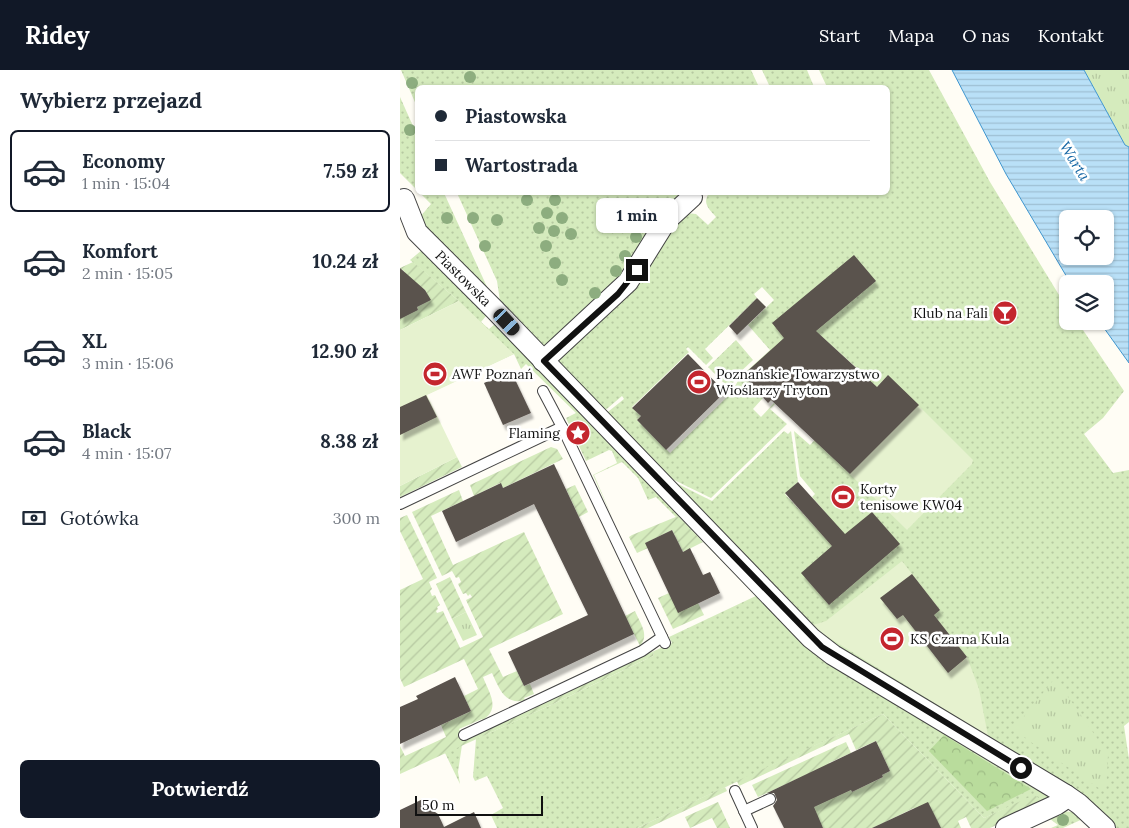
<!DOCTYPE html>
<html lang="pl">
<meta charset="utf-8">
<style>
body{margin:0;font-family:Lora,serif;background:#f6f6f7;color:#1f2937;height:100vh;display:flex;flex-direction:column;font-size:19px;white-space:nowrap}
*{box-sizing:border-box;margin:0}
p{font-size:16px;color:#747a83}
.icon{flex:none;width:28px;height:28px;fill:none;stroke:currentColor;stroke-width:2;stroke-linecap:round;stroke-linejoin:round}
.map{position:relative;flex:1;overflow:hidden}
.panel{display:flex;flex-direction:column;background:#fff;width:400px}
.panel>*{flex:none}
.banner{position:absolute;left:15px;top:15px;width:475px;height:110px;border-radius:8px;box-shadow:0 1px 4px #0004;display:grid;align-content:center;height:110px;padding:0 20px;background:#fff}
.fabs{position:absolute;left:659px;top:140px;display:grid;gap:10px}
.fabs a{display:grid;place-items:center;width:55px;height:55px;border-radius:8px;background:#fff;box-shadow:0 1px 4px #0004;font-size:25px}
.scale{position:absolute;left:15px;bottom:12px;width:128px;box-sizing:border-box;padding-left:5px;border:2px solid #111;border-top:0;font-size:14px;line-height:18px;white-space:nowrap;color:#111;-webkit-text-stroke:4px #fff;paint-order:stroke}
.end{position:absolute;width:22px;height:22px;margin:-11px;border:6px solid #111;background:#fff;box-shadow:0 0 0 2px #fff}
.from{border-radius:50%}
.bubble{position:absolute;height:35px;border-radius:8px;background:#fff;box-shadow:0 1px 4px #0004;font-size:16px;font-weight:700;line-height:35px;text-align:center}
.car{position:absolute;width:15px;height:30px;margin:-15px -8px;border-radius:6px;box-shadow:0 0 4px 1px #0007;background:linear-gradient(#222 24%,#8ab4d8 0 40%,#222 0 76%,#8ab4d8 0 86%,#222 0)}
.banner b{display:flex;align-items:center;gap:18px;height:48px;font-size:19px}
.banner b+b{border-top:1px solid #e0e1e3}
.banner i{width:12px;height:12px;background:#1f2937}
ul{padding:0;list-style:none}
li{display:flex;align-items:center;gap:15px;height:82px;margin:0 10px 8px;padding:0 10px;border:2px solid transparent;border-radius:8px}
li div{flex:1}
li b{display:block;font-size:19px}
li em{font-style:normal;font-weight:700}
li.selected{border-color:#111827}
li>.icon{width:45px;height:45px;stroke-width:1.5}
h2{padding:0 20px;font-size:22px;line-height:60px}
.pay{display:flex;align-items:center;gap:12px;height:55px;padding:0 20px;font-size:19px}
.pay p{margin-inline-start:auto}
.primary-button{display:flex;gap:10px;margin-top:auto;padding:10px 20px}
.primary-button a{flex:1;height:58px;border-radius:8px;background:#111827;color:#fff;font-size:20px;font-weight:700;line-height:58px;text-align:center}
header{display:flex;align-items:center;gap:30px;box-sizing:border-box;height:70px;padding:0 25px;background:#111827;color:#fff}
header strong{font-size:24px}
nav{display:flex;gap:28px;margin-inline-start:auto;font-size:18px}
main{display:flex;flex:1;min-height:0}
.map>svg:first-child{display:block}
.grass{fill:url(#grass-dots);fill-rule:evenodd}
.forest{fill:url(#forest-crowns)}
.park{fill:url(#park-tufts)}
.garden{fill:url(#garden-furrows)}
.pitch{fill:#e6f2cf}
.water{fill:url(#water-rules);stroke:#3f96cf;fill-rule:evenodd}
.building{fill:#5a524d;filter:url(#shadow)}
.lines{fill:none;stroke-linecap:round;stroke-linejoin:round}
.lane-casing{stroke:#444;stroke-width:12}
.street-casing{stroke:#444;stroke-width:22}
.lane{stroke:#fff;stroke-width:10}
.street{stroke:#fff;stroke-width:20}
.tree{fill:#8dad7f}
.route{stroke:#111;stroke-width:6}
.labels{text-anchor:middle;dominant-baseline:central;stroke-width:5;stroke-linejoin:round;paint-order:stroke}
.street-label{font-size:14px;fill:#111;stroke:#fff}
.poi-label{font-size:14px;fill:#111;stroke:#fff;text-anchor:start}
.water-label{font-size:15px;font-style:italic;fill:#1768a6;stroke:#fff}
</style>
<header>
<strong>Ridey</strong>
<nav><a>Start</a><a>Mapa</a><a>O nas</a><a>Kontakt</a></nav>
</header>
<main>
<section class="panel">
<h2>Wybierz przejazd</h2>
<ul>
<li class="selected"><svg class="icon" aria-label="car" viewBox="0 0 24 24"><path d="M5 17H2v-5l4-1 3-4h7l3 4 3 1v5h-3M9 17h6M6 11h13"/><circle cx="7" cy="17" r="2"/><circle cx="17" cy="17" r="2"/></svg><div><b>Economy</b><p>1 min · 15:04</p></div><em>7.59 zł</em></li>
<li><svg class="icon" aria-label="car" viewBox="0 0 24 24"><path d="M5 17H2v-5l4-1 3-4h7l3 4 3 1v5h-3M9 17h6M6 11h13"/><circle cx="7" cy="17" r="2"/><circle cx="17" cy="17" r="2"/></svg><div><b>Komfort</b><p>2 min · 15:05</p></div><em>10.24 zł</em></li>
<li><svg class="icon" aria-label="car" viewBox="0 0 24 24"><path d="M5 17H2v-5l4-1 3-4h7l3 4 3 1v5h-3M9 17h6M6 11h13"/><circle cx="7" cy="17" r="2"/><circle cx="17" cy="17" r="2"/></svg><div><b>XL</b><p>3 min · 15:06</p></div><em>12.90 zł</em></li>
<li><svg class="icon" aria-label="car" viewBox="0 0 24 24"><path d="M5 17H2v-5l4-1 3-4h7l3 4 3 1v5h-3M9 17h6M6 11h13"/><circle cx="7" cy="17" r="2"/><circle cx="17" cy="17" r="2"/></svg><div><b>Black</b><p>4 min · 15:07</p></div><em>8.38 zł</em></li>
</ul>
<div class="pay"><svg class="icon" aria-label="cash" viewBox="0 0 24 24"><path d="M3 7h18v10H3z"/><circle cx="12" cy="12" r="2"/></svg>Gotówka<p>300 m</p></div>
<div class="primary-button"><a>Potwierdź</a></div>
</section>
<div class="map">
<svg width="729" height="758" viewBox="0 0 729 758">
<defs>
<pattern id="grass-dots" width="8" height="8" patternUnits="userSpaceOnUse" patternTransform="scale(1.25)"><rect width="8" height="8" fill="#d5ebbd"/><path d="M2 2h.1M6 6h.1" fill="none" stroke="#b6c8a1" stroke-width="1.8" stroke-linecap="round"/></pattern>
<pattern id="forest-crowns" width="20" height="18" patternUnits="userSpaceOnUse" patternTransform="scale(1.25)"><rect width="20" height="18" fill="#b9dc9c"/><path d="M2 6a3 3 0 1 1 6 0M12 15a3 3 0 1 1 6 0" fill="none" stroke="#9ebc85"/></pattern>
<pattern id="park-tufts" width="24" height="20" patternUnits="userSpaceOnUse" patternTransform="scale(1.25)"><rect width="24" height="20" fill="#d5ebbd"/><path d="M3 7l-1-3M5 7V3M7 7l1-3M15 17l-1-3M17 17v-4M19 17l1-3" fill="none" stroke="#b6c8a1"/></pattern>
<pattern id="garden-furrows" width="10" height="10" patternUnits="userSpaceOnUse" patternTransform="scale(1.25)"><rect width="10" height="10" fill="#d5ebbd"/><path d="M-1 1l2-2M0 10L10 0M9 11l2-2" fill="none" stroke="#b6c8a1"/></pattern>
<pattern id="water-rules" width="6" height="5" patternUnits="userSpaceOnUse" patternTransform="scale(1.25)"><rect width="6" height="5" fill="#b9e0f7"/><path d="M0 2.5h6" fill="none" stroke="#9ebfd3"/></pattern>
<filter id="shadow"><feDropShadow dx="3" dy="5.5" stdDeviation="1" flood-color="#0004"/></filter>
</defs>
<rect width="100%" height="100%" fill="#fffdf5"/>
<g class="grass">
<path d="M1 0H351L358 15 353 18H18L17 37Z"/>
<path d="M362 0H407L414 17H370Z"/>
<path d="M419 0H529L590 112 667 238 668 251H677L724 321 703 348 684 364 713 403 729 400V652L724 656 729 689V758H713L437 581 272 411 312 431 384 361 388 364 391 361 398 412 385 424 417 459 430 448 412 427 415 424 400 406 394 361 410 375 470 310 420 265 353 339 361 347 374 333 375 334 370 339 387 354 311 428 270 408 204 345 224 329 222 326 202 343 157 293 158 287 247 192 284 143 296 144 308 155 316 147C309 139 302 134 309 123L488 122V18L427 17ZM362 217 374 230 348 255 370 280 340 307 332 322 270 383 237 350 241 346 232 337 289 282 286 279 288 277 306 295 313 288 305 279 357 228 354 224Z"/>
<path d="M0 27 17 65V120L0 103Z"/>
<path d="M20 123H44L88 219 23 160 20 147 31 134Z"/>
<path d="M57 123H289L232 198 144 278 101 238 97 211Z"/>
<path d="M22 180 87 242 86 246 81 252 89 259 95 254 356 520 352 522 278 446 276 447 256 427 248 430 238 408 222 392 194 405 213 449 193 405 217 393 212 381 209 380 186 391 166 348 176 343 126 294 121 299 114 284 0 337 59 231 10 190Z"/>
<path d="M336 270 353 290 337 305 330 319 308 297Z"/>
<path d="M360 524 649 727 645 732 634 726 584 748 483 644 237 758H97L91 745 103 738 87 706 75 711 73 707 76 669 149 636 253 586 254 581 272 573 269 567Z"/>
<path d="M62 675 58 702 60 714 45 683Z"/>
<path d="M660 741 674 742 685 748 663 758H651L658 755 646 746Z"/>
</g>
<path class="forest" d="M544 665 631 719 587 741 529 681Z"/>
<g class="park">
<path d="M684 0H729V77L725 75Z"/>
<path d="M66 542 77 565 63 571 52 549Z"/>
<path d="M655 608 708 684 706 723 613 660Z"/>
</g>
<g class="garden">
<path d="M13 192 59 231 0 260V241L18 240 17 237 30 230 25 220 4 204 5 202 0 198Z"/>
<path d="M151 377 157 379 163 389 103 418 100 413 74 426 70 415Z"/>
<path d="M57 387 62 397 0 427V416Z"/>
<path d="M175 415 188 442 179 447 166 419Z"/>
<path d="M59 420 63 431 31 446 53 495 124 462 163 544 89 579 103 607 117 601 124 616 130 614 134 624 124 628 125 630C105 636 99 618 92 603L83 607C89 623 101 638 83 650L82 649 59 659 64 670 254 581 253 586 149 636 0 704V676L5 686 46 667 41 655 71 641 64 626 78 619 64 589 4 617 0 608V520L23 509 0 461V448L7 445 37 508 29 512 32 519 30 521 32 526 35 525 40 535 37 537 38 539 36 541 37 543 43 541 60 578 83 567 66 530 72 527 70 524 68 526 66 523 63 524 58 514 61 512 59 507 56 508 52 501 42 506 12 442Z"/>
<path d="M278 446 303 472 283 482 272 460 246 473 248 478 237 483 229 467 232 465Z"/>
<path d="M50 507 66 542 52 549 36 514Z"/>
<path d="M269 523 298 533 304 545 273 559 258 528Z"/>
<path d="M235 541C240 553 250 565 240 576L225 546Z"/>
<path d="M483 644 584 748 634 725 645 732 590 758H571L566 747 558 751 561 758H540L514 738 473 758H423L415 743 408 704 358 727 352 715 446 672 451 683 429 693 443 723 451 720 452 722 483 707 482 705 490 701 476 671 456 680 449 664 339 716 337 711Z"/>
<path d="M325 717 327 721 248 758H237Z"/>
<path d="M318 732 330 758H317L312 748 290 758 285 747Z"/>
</g>
<g class="pitch">
<path d="M59 231 114 284 27 325 57 387 0 416V260Z"/>
<path d="M488 305 573 390 572 394 507 460 420 375Z"/>
<path d="M502 491 540 540 534 545 567 587 579 619 588 666 410 556 426 551Z"/>
</g>
<path class="water" d="M552 0H684L725 75 729 77V293L699 251H705V214H671L606 104ZM668 149H705V186H668Z"/>
<g class="building">
<path d="M454 185 476 211 416 261 477 317 488 305 519 335 450 404 371 330 368 333 343 305 384 268 372 253Z"/>
<path d="M0 198 25 220 31 230 17 237 18 240 0 249Z"/>
<path d="M357 228 366 237 337 265 329 256Z"/>
<path d="M288 284 325 322 266 380 237 350 241 346 232 338Z"/>
<path d="M111 301 131 343 103 355 84 313Z"/>
<path d="M26 325 37 347 0 365V337Z"/>
<path d="M154 394 234 564 124 616 108 582 188 545 134 434 56 472 42 441 101 413 103 418Z"/>
<path d="M398 412 445 464 472 442 500 474 429 535 401 503 432 476 385 423Z"/>
<path d="M272 460 283 482 290 478 303 505 310 502 320 523 278 543 245 473Z"/>
<path d="M512 504 540 540 534 545 567 587 548 603 503 545 497 549 480 528Z"/>
<path d="M55 607 71 641 0 674V637L18 629 16 626Z"/>
<path d="M476 671 490 701 482 705 483 707 452 722 451 720 414 737 423 758H384L373 736 377 730 376 727 374 723H367Z"/>
<path d="M25 728 32 740 38 744 44 757 74 742 81 758H0V740Z"/>
<path d="M528 732 541 758H472L515 738Z"/>
</g>
<g class="lines">
<defs>
<g id="lane">
<path d="M143 321 162 357 265 573"/>
<path d="M0 434 162 357"/>
<path d="M64 665 242 581 262 567"/>
<path d="M335 721 352 758"/>
<path d="M344 741 370 729"/>
</g>
<g id="street">
<path id="s1" d="M4 129 17 162 94 239 411 568 433 585 666 725 679 734 705 758"/>
<path d="M143 291 228 212 266 151 292 127"/>
<path d="M606 758 656 735 662 731 666 725"/>
</g>
</defs>
<use href="#lane" class="lane-casing"/>
<use href="#street" class="street-casing"/>
<use href="#lane" class="lane"/>
<use href="#street" class="street"/>
</g>
<g class="tree">
<circle cx="70" cy="7" r="6"/>
<circle cx="12" cy="13" r="6"/>
<circle cx="10" cy="60" r="6"/>
<circle cx="127" cy="130" r="6"/>
<circle cx="155" cy="130" r="6"/>
<circle cx="259" cy="137" r="6"/>
<circle cx="147" cy="143" r="6"/>
<circle cx="47" cy="148" r="6"/>
<circle cx="73" cy="148" r="6"/>
<circle cx="162" cy="148" r="6"/>
<circle cx="97" cy="150" r="6"/>
<circle cx="245" cy="152" r="6"/>
<circle cx="139" cy="158" r="6"/>
<circle cx="154" cy="161" r="6"/>
<circle cx="171" cy="164" r="6"/>
<circle cx="236" cy="167" r="6"/>
<circle cx="85" cy="176" r="6"/>
<circle cx="146" cy="176" r="6"/>
<circle cx="225" cy="186" r="6"/>
<circle cx="155" cy="193" r="6"/>
<circle cx="216" cy="201" r="6"/>
<circle cx="162" cy="210" r="6"/>
<circle cx="195" cy="223" r="6"/>
<circle cx="663" cy="750" r="6"/>
</g>
<g class="lines">
<path class="route" d="M237 200 218 224 144 291 422 577 621 698"/>
</g>
<defs>
<symbol id="bar-disc" viewBox="-11 -11 22 22"><circle r="9.5" fill="#c4262e" stroke="#fff"/><path d="M-6-5H6L.8 .8V4.5H3.5V6h-7V4.5H-.8V.8Z" fill="#fff"/></symbol>
<symbol id="stadium-disc" viewBox="-11 -11 22 22"><circle r="9.5" fill="#c4262e" stroke="#fff"/><path d="M0-5a6.5 5 0 1 0 0 10a6.5 5 0 1 0 0-10ZM-3.5-1.8h7v3.6h-7Z" fill="#fff"/></symbol>
<symbol id="sight-disc" viewBox="-11 -11 22 22"><circle r="9.5" fill="#c4262e" stroke="#fff"/><path d="M0-6L1.8-2.2L6-1.7L2.9 1.2L3.7 5.4L0 3.3L-3.7 5.4L-2.9 1.2L-6-1.7L-1.8-2.2Z" fill="#fff"/></symbol>
</defs>
<g fill-rule="evenodd">
<use href="#bar-disc" x="591" y="229" width="28" height="28"/>
<use href="#stadium-disc" x="21" y="290" width="28" height="28"/>
<use href="#stadium-disc" x="285" y="298" width="28" height="28"/>
<use href="#sight-disc" x="164" y="349" width="28" height="28"/>
<use href="#stadium-disc" x="429" y="413" width="28" height="28"/>
<use href="#stadium-disc" x="478" y="555" width="28" height="28"/>
</g>
<g class="labels">
<g class="street-label">
<text stroke="none"><textPath href="#s1" startOffset="101">Piastowska</textPath></text>
</g>
<g class="poi-label">
<text x="588" y="243" text-anchor="end">Klub na Fali</text>
<text x="52" y="304">AWF Poznań</text>
<text x="316" y="304">Poznańskie Towarzystwo<tspan x="316" dy="16">Wioślarzy Tryton</tspan></text>
<text x="160" y="363" text-anchor="end">Flaming</text>
<text x="460" y="419">Korty<tspan x="460" dy="16">tenisowe KW04</tspan></text>
<text x="510" y="569">KS Czarna Kula</text>
</g>
<g class="water-label">
<text transform="translate(675 91) rotate(58)">Warta</text>
</g>
</g>
</svg>
<div class="fabs">
<a><svg class="icon" aria-label="locate" viewBox="0 0 24 24"><circle cx="12" cy="12" r="6"/><path d="M12 2v4M12 18v4M2 12h4M18 12h4"/></svg></a>
<a><svg class="icon" aria-label="layers" viewBox="0 0 24 24"><path d="M12 4l9 5-9 5-9-5zM3 14l9 5 9-5"/></svg></a>
</div>
<div class="scale">50 m</div>
<i class="end from" style="left:621px;top:698px"></i>
<i class="end" style="left:237px;top:200px"></i>
<div class="bubble" style="left:196px;top:128px;width:82px">1 min</div>
<i class="car" style="left:107px;top:252px;rotate:137deg"></i>
<div class="banner">
<b><i class="from"></i>Piastowska</b>
<b><i></i>Wartostrada</b>
</div>
</div>
</main>
